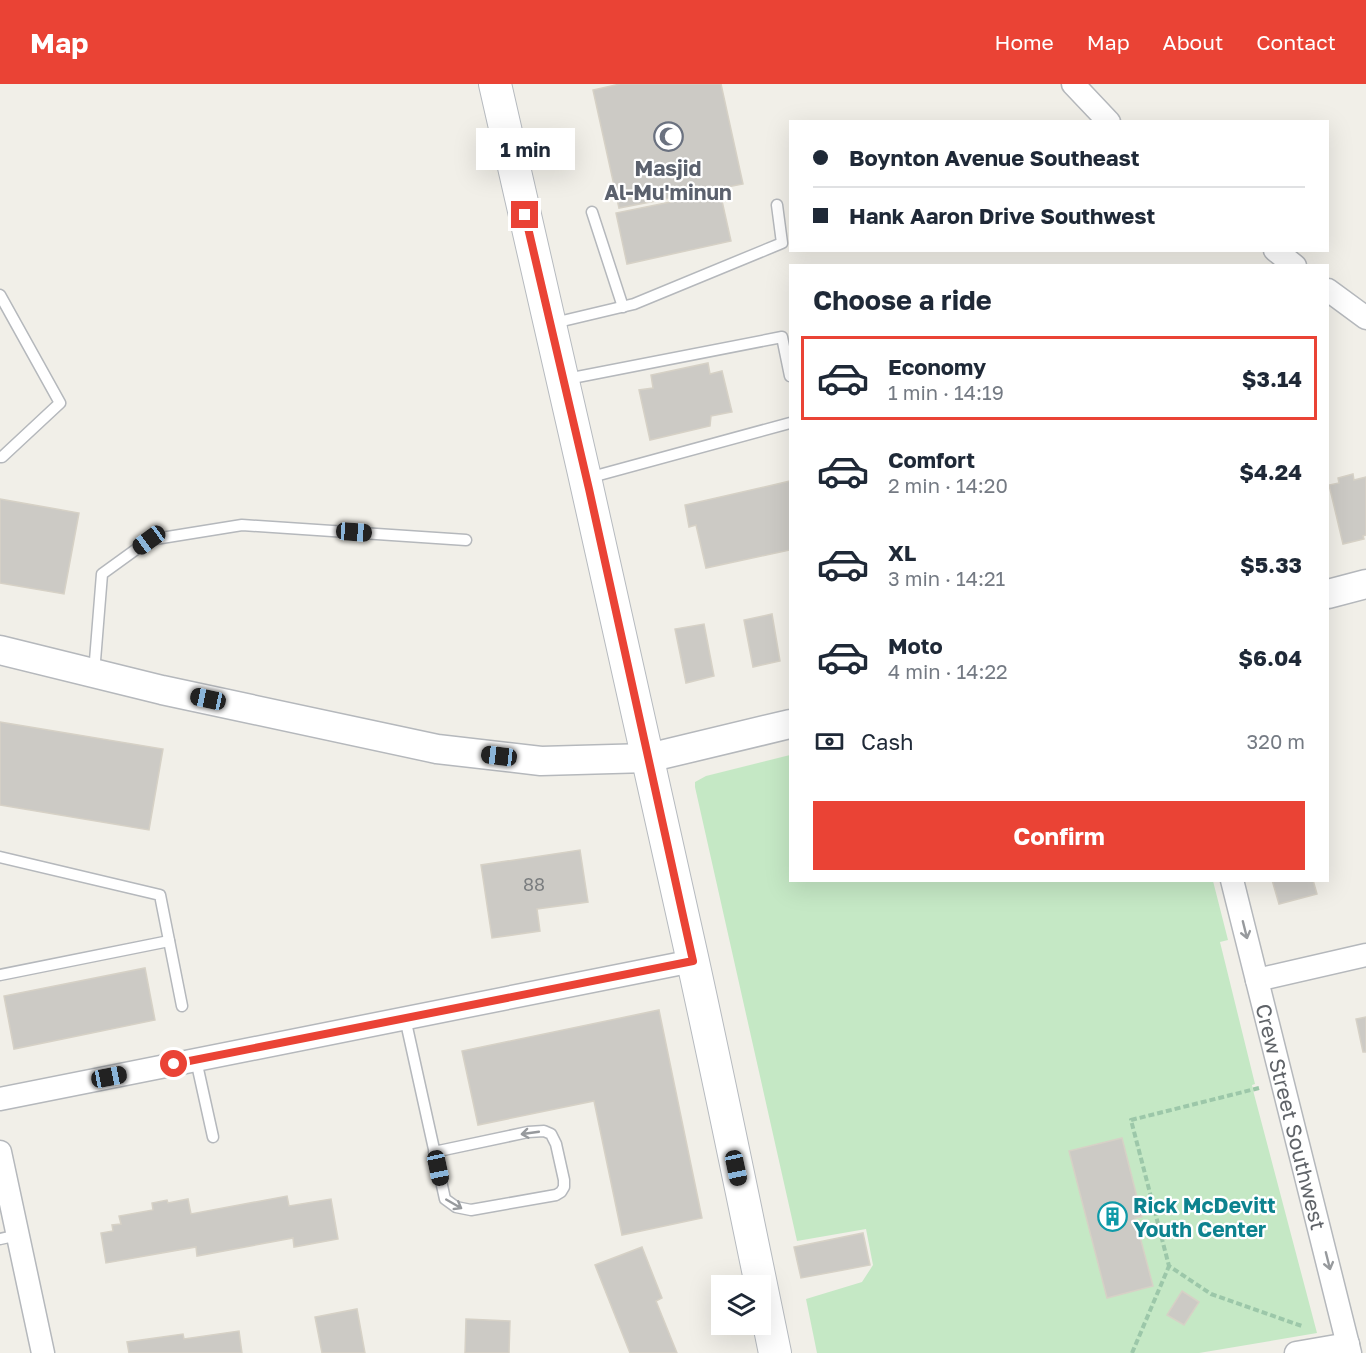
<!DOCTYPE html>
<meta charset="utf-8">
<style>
body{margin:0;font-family:"Golos Text",sans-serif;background:#f2f2f3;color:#1f2937;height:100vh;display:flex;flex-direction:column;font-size:22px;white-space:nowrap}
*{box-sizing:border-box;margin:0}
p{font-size:20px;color:#747a83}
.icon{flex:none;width:33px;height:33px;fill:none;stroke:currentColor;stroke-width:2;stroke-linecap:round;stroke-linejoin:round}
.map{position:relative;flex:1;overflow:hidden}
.sheet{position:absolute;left:789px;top:180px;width:540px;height:618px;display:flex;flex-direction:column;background:#fff;border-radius:0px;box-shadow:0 6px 24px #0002}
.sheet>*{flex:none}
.top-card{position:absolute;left:789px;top:36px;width:540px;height:132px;border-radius:0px;box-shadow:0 6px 24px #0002;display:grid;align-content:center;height:132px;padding:0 24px;background:#fff}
.controls{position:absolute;left:711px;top:1191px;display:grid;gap:12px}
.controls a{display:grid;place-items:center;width:60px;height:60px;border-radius:0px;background:#fff;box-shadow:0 6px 24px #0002;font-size:30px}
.end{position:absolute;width:27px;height:27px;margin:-14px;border:8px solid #ea4335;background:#fff;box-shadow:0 0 0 3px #fff}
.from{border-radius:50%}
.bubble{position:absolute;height:42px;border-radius:0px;background:#fff;box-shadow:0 6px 24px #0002;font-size:20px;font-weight:700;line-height:42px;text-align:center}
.car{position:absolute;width:18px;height:36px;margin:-18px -9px;border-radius:8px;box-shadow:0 0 4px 2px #0007;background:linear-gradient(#222 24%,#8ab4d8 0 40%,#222 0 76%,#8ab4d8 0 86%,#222 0)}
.top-card b{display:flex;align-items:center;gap:21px;height:57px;font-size:22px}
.top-card b+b{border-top:2px solid #e0e1e3}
.top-card i{width:15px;height:15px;background:#1f2937}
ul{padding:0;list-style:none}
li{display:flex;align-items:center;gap:18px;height:84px;margin:0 12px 9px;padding:0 12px;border:3px solid transparent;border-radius:0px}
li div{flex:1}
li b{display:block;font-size:22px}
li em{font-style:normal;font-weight:700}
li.active{border-color:#ea4335}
li>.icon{width:54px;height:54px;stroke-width:1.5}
h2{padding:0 24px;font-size:27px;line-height:72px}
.pay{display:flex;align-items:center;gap:15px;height:66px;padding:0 24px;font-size:22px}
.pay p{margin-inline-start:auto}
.button{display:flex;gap:12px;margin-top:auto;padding:12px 24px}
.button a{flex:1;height:69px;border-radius:0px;background:#ea4335;color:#fff;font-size:24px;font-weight:700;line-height:69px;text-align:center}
header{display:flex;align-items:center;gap:36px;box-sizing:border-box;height:84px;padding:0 30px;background:#ea4335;color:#fff}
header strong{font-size:28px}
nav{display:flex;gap:33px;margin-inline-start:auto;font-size:21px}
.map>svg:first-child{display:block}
.green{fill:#c5e8c5}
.building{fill:#cccac5;stroke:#d6d1c6;stroke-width:1.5}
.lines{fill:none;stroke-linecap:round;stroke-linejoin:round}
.service-casing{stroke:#b5b8bc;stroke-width:13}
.minor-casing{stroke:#b5b8bc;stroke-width:25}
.tertiary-casing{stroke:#b5b8bc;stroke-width:31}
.secondary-casing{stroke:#b6babf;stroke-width:34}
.path{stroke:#9cc7a9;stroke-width:4;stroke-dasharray:6 3;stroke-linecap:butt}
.service{stroke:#fff;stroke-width:10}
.minor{stroke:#fff;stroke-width:22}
.tertiary{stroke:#fff;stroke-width:28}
.secondary{stroke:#fff;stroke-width:32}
.oneway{stroke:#979a9d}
.route{stroke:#ea4335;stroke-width:8}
.labels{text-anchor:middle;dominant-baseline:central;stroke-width:4.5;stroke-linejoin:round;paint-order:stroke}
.number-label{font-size:18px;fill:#7a7d7f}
.worship-label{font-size:21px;font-weight:bold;fill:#5b616d;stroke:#fff}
.street-label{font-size:21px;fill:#5f6368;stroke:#fff}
.culture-label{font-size:21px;font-weight:bold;fill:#0d838f;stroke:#fff;text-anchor:start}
</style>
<header>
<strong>Map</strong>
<nav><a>Home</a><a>Map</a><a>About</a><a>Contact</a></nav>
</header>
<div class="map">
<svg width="1366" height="1269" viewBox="0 0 1366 1269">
<rect width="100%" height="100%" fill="#f1efe8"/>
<path class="green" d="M790 671V796L1213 797 1228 856 1220 858 1255 1000 1252 1001 1254 1010 1317 1249 1199 1269H817L806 1215 862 1198 873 1181 866 1145 797 1157 695 703V698L706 692Z"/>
<g class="building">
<path d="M620 0H721L743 100 619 124 593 6Z"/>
<path d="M720 108 731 157 627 180 616 129Z"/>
<path d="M708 279 710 290 722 287 732 328 711 332 710 342 650 356 639 306 653 304 651 291Z"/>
<path d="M1353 390 1354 396 1366 393V451L1363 452 1364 455 1343 460 1329 401 1339 399 1338 394Z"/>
<path d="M790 397V466L706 484 696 441 689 443 685 421Z"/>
<path d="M0 415 79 429 64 510 0 499Z"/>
<path d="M772 530 780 577 753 583 744 536Z"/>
<path d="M704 540 714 592 686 599 675 545Z"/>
<path d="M0 638 163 665 149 746 0 721Z"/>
<path d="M580 766 588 818 537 825 540 847 492 854 481 781Z"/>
<path d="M1272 796H1313L1317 810 1279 820Z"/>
<path d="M145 884 155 936 14 965 4 912Z"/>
<path d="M659 926 702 1134 622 1151 594 1017 478 1041 462 967Z"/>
<path d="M1366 933V968H1363L1356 935Z"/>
<path d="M1122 1054 1142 1133 1135 1134 1153 1202 1107 1214 1069 1067Z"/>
<path d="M287 1112 289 1122 331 1115 338 1155 294 1163 293 1154 197 1172 196 1163 106 1179 101 1149 113 1147 112 1141 121 1140 119 1132 153 1126 152 1119 167 1116 168 1119 188 1115 191 1130Z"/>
<path d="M863 1149 870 1181 801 1194 794 1163Z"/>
<path d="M642 1163 662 1214 656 1217 677 1269H630L595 1181Z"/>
<path d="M1182 1207 1199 1218 1184 1241 1167 1231Z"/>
<path d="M357 1225 365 1269H322L315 1233Z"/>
<path d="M466 1235 510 1237 509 1269H465Z"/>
<path d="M239 1247 242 1269H129L127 1258 183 1250 184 1255Z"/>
</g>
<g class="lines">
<defs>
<g id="service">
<path d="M592 128 623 223"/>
<path d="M0 211 60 319 2 373H0"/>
<path d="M554 239 634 220 782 159 777 121"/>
<path d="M567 295 782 253 790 292"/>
<path d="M588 394 790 339"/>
<path d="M94 589 102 490 149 456 242 441 466 456"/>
<path d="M0 773 160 811 182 922"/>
<path d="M0 891 169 857"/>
<path d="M405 934 445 1115 456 1123 471 1126 556 1111 561 1108 564 1103V1096L556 1060 551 1050 544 1047 528 1048 434 1068"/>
<path d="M196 976 213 1053"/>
<path d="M0 1155 18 1151"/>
</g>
<g id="minor">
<path d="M1073 0 1109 38"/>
<path d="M1275 166 1295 182"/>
<path d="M1328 206 1366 234"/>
<path id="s1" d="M1232 796 1350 1269"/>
<path d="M1257 896 1366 871"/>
<path d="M0 1015 693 877"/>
<path d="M0 1068 43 1269"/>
<path d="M1296 1269 1348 1260"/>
</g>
<g id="tertiary">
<path d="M1328 510 1366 500"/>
<path d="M0 566 162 606 437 665 541 677 648 674 790 640"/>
</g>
<path id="secondary" d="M495 0C562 291 628 581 692 873 721 1005 748 1137 775 1269"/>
</defs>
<use href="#service" class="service-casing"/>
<use href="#minor" class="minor-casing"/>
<use href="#tertiary" class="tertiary-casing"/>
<use href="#secondary" class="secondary-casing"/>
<g class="path">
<path d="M1259 1004 1131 1036 1169 1182 1211 1210 1302 1242"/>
<path d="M1132 1269 1169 1182"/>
</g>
<use href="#service" class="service"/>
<use href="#minor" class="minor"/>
<use href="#tertiary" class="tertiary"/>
<use href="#secondary" class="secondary"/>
</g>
<defs><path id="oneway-shaft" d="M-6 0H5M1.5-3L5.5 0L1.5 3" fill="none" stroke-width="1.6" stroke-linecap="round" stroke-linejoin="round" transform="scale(1.5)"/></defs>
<g class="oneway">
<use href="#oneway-shaft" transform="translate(1245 846) rotate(76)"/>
<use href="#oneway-shaft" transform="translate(530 1049) rotate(172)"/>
<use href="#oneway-shaft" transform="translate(454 1120) rotate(30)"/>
<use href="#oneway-shaft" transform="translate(1328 1177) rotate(76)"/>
</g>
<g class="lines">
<path class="route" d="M174 980 693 877 589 405 525 131"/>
</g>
<defs>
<symbol id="mosque-ring" viewBox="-11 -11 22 22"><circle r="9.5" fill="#fff" stroke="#6b7280" stroke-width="1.5"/><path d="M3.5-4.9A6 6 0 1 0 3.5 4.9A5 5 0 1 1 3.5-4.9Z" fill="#6b7280"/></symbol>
<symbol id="building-ring" viewBox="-11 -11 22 22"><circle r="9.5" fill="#fff" stroke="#0f9aa8" stroke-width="1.5"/><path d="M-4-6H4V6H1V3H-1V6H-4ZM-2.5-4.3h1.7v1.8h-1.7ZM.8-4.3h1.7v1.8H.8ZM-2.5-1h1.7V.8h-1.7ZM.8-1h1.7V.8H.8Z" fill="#0f9aa8"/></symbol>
</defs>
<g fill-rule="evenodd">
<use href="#mosque-ring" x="652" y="36" width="33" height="33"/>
<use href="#building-ring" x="1096" y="1116" width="33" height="33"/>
</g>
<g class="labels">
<g class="number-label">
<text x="534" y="800">88</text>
</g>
<g class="worship-label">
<text x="668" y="84">Masjid<tspan x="668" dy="24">Al-Mu'minun</tspan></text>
</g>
<g class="street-label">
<text stroke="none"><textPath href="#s1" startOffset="244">Crew Street Southwest</textPath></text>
</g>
<g class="culture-label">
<text x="1133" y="1121">Rick McDevitt<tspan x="1133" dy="24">Youth Center</tspan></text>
</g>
</g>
</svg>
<div class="controls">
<a><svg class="icon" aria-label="layers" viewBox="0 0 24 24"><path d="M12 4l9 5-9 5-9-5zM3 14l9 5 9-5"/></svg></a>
</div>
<i class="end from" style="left:174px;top:980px"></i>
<i class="end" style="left:525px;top:131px"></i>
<div class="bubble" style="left:476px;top:44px;width:99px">1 min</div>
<i class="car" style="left:354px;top:448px;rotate:94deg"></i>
<i class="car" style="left:149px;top:456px;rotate:234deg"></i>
<i class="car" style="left:208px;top:615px;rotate:282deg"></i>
<i class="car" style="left:499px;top:672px;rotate:277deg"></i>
<i class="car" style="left:109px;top:993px;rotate:79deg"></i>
<i class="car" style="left:438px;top:1084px;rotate:168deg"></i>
<i class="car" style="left:736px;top:1084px;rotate:168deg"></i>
<div class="top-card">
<b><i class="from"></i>Boynton Avenue Southeast</b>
<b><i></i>Hank Aaron Drive Southwest</b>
</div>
<section class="sheet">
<h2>Choose a ride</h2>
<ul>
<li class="active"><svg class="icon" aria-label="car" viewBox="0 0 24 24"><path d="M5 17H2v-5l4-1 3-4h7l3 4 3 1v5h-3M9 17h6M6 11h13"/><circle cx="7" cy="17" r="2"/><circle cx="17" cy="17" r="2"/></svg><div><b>Economy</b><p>1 min · 14:19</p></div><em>$3.14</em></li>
<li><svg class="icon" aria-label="car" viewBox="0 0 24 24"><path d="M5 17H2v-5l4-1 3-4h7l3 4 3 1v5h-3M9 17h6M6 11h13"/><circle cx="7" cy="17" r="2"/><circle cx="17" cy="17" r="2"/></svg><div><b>Comfort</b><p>2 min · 14:20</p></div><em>$4.24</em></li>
<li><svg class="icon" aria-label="car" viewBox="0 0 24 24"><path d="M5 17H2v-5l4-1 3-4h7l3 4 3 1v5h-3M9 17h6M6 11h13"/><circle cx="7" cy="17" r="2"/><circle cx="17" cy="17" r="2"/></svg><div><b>XL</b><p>3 min · 14:21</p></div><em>$5.33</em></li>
<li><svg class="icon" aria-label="car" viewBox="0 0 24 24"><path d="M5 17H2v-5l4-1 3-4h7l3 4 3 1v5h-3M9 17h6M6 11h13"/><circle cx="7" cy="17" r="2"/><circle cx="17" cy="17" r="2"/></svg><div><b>Moto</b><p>4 min · 14:22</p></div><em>$6.04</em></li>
</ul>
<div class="pay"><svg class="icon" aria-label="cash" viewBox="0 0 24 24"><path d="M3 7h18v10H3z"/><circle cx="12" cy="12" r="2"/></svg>Cash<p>320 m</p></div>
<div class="button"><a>Confirm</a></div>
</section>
</div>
